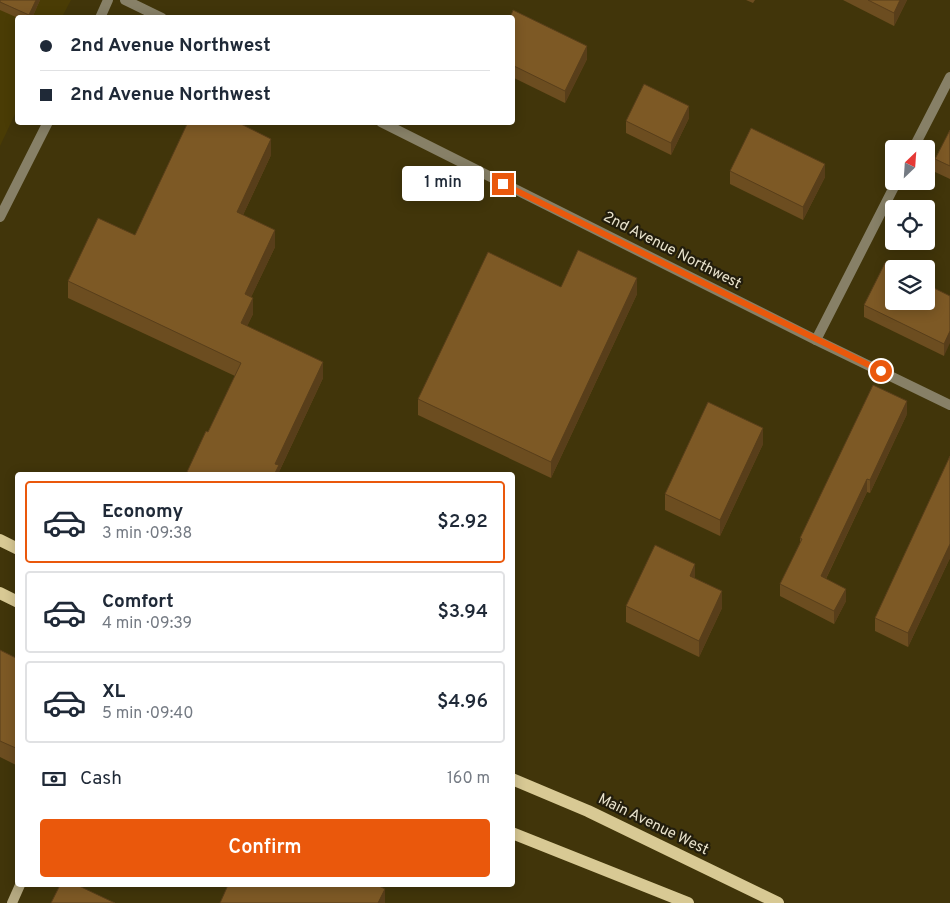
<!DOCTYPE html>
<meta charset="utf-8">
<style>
body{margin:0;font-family:Overpass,sans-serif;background:#f6f6f7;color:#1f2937;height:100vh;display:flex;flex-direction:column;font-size:19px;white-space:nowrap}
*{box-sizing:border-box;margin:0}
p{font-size:16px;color:#747a83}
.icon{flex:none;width:28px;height:28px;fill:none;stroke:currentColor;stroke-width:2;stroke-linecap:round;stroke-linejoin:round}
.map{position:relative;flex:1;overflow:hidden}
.details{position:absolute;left:15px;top:472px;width:500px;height:415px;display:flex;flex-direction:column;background:#fff;border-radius:5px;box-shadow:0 2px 12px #0003}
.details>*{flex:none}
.hud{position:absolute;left:15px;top:15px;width:500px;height:110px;border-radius:5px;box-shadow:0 2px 12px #0003;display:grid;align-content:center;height:110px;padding:0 25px;background:#fff}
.needle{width:32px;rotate:25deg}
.tools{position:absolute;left:885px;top:140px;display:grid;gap:10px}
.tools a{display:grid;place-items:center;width:50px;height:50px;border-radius:5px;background:#fff;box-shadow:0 2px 12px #0003;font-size:25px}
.end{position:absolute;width:22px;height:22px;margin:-11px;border:6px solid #ea580c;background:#fff;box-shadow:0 0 0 2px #fff}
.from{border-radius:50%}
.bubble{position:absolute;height:35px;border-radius:5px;background:#fff;box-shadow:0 2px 12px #0003;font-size:16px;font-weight:600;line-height:35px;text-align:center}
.hud b{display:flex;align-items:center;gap:18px;height:48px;font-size:19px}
.hud b+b{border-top:1px solid #e0e1e3}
.hud i{width:12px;height:12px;background:#1f2937}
ul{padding:9px 0 0;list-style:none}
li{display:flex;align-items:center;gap:15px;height:82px;margin:0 10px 8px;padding:0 15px;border:2px solid #e0e1e3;border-radius:5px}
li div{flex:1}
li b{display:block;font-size:19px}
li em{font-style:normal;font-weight:600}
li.current{border-color:#ea580c}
li>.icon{width:45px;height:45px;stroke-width:1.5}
.pay{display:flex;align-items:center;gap:12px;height:55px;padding:0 25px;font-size:19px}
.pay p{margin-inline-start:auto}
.action{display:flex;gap:10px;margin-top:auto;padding:10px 25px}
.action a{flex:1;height:58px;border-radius:5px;background:#ea580c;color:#fff;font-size:20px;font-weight:600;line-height:58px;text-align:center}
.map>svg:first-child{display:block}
.built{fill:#4a3c05}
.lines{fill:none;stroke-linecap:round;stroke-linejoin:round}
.street{stroke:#878067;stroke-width:10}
.secondary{stroke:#b5a981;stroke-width:10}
.primary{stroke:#d8c994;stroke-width:12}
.wall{fill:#6c4d20}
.shaded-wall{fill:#583e1a}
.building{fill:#7d5925;stroke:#583e1a}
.route{stroke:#ea580c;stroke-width:6}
.labels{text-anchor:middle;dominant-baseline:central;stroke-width:4.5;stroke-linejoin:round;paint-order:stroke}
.street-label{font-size:15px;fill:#e8e2cc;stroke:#221d0c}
</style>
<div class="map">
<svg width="950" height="903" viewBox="0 0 950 903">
<rect width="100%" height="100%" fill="#41350a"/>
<path class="built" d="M0 0H71L62 17 18 18 17 110 0 146Z"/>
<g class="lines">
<g class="street">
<path d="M125 0 162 18"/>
<path d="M100 18 108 0"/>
<path d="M381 122 816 340 950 405"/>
<path d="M913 149 950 77"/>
<path d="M0 217 48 122"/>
<path d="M816 340 897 181"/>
</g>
<path class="secondary" d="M12 903 20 885"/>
<g class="primary">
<path d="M0 540 18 549"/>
<path d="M0 593 18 602"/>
<path d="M512 779 588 811 778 903"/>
<path d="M512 833 688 903"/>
</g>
</g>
<g class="wall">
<path d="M0 0H40L32 18H18L0 10Z"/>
<path d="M746 0H755L753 3Z"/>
<path d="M843 0H907L894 26Z"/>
<path d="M512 18 587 59 565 103 512 77Z"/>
<path d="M689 118 671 155 626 133V121Z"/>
<path d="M950 130V179L935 172V159Z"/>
<path d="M271 155 243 215 275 247 251 297 253 314 247 326 323 378 279 472V475H187V472L208 432 235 376 68 298V281L135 235Z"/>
<path d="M730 171 825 177 803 220 730 184Z"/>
<path d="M561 287 637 294 551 478 418 415V399Z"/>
<path d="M950 296 944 356 864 317V305Z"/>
<path d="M907 414 870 493 867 492 826 579 846 601 834 624 780 596V584L800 545V538Z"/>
<path d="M763 444 720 536 665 510V494Z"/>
<path d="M950 456V558L908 647 875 631V618Z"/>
<path d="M695 578 722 608 699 657 626 622V606Z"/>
<path d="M0 650 18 659V766L0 757Z"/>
</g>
<g class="shaded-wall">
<path d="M36 0H40L32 18H29V15Z"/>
<path d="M900 0H907L894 26V13Z"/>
<path d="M587 46V59L565 103V91Z"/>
<path d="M689 106V118L671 155V143Z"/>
<path d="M271 139V155L237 228V212Z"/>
<path d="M825 164V177L803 220V207Z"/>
<path d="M275 230V247L245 310V294Z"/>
<path d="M637 278V294L551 478V462Z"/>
<path d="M253 298V314L241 339V323Z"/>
<path d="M950 331V343L944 356V344Z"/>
<path d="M323 362V378L279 472V475H274L275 464Z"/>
<path d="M907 401V414L870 493V480Z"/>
<path d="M763 428V444L720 536V520Z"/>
<path d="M867 479V492L821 589V576Z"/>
<path d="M950 544V558L908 647V633Z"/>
<path d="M695 564V580L690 576Z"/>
<path d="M846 589V601L834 624V611Z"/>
<path d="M722 591V608L699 657V641Z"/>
<path d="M385 889V903H378Z"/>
</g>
<g class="building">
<path d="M0 0H36L29 15 0 2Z"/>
<path d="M868 0H900L894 13Z"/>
<path d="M513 10 587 46 565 91 512 65V18H510Z"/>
<path d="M644 84 689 106 671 143 626 121Z"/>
<path d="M188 122H237L271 139 237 212 275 230 245 294 253 298 241 323 323 362 275 464 279 465 274 475H194L187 472 206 431 208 432 241 363 68 281 98 218 135 235Z"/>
<path d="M751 128 825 164 803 207 730 171Z"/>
<path d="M950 130V166L935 159Z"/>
<path d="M578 250 637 278 551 462 418 399 488 252 561 287Z"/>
<path d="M885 263 895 269H894V301H926V284L950 296V331L944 344 864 305Z"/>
<path d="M873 385 907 401 870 480 867 479 821 576 846 589 834 611 780 584 802 539 800 538Z"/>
<path d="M708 402 763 428 720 520 665 494Z"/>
<path d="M950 456V544L908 633 875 618Z"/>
<path d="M655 545 695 564 690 576 722 591 699 641 626 606Z"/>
<path d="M0 650 18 659V749L0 741Z"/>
<path d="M60 885H77L115 903H51Z"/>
<path d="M228 885H377L385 889 378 903H220Z"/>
</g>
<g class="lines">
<path class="route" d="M503 184 881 371"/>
</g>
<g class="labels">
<g class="street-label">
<text transform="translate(672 251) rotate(27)">2nd Avenue Northwest</text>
<text transform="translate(653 825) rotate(26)">Main Avenue West</text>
</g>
</g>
</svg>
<div class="tools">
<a><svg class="needle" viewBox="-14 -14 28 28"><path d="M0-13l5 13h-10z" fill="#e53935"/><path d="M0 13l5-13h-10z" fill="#747a83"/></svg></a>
<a><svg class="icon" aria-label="locate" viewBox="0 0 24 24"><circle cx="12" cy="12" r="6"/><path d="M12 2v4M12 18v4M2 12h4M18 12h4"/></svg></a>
<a><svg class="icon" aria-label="layers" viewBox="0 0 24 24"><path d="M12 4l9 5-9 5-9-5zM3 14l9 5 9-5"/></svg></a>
</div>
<i class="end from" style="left:881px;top:371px"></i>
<i class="end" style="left:503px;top:184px"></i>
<div class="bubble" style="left:402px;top:166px;width:82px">1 min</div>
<div class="hud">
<b><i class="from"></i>2nd Avenue Northwest</b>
<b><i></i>2nd Avenue Northwest</b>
</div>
<section class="details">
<ul>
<li class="current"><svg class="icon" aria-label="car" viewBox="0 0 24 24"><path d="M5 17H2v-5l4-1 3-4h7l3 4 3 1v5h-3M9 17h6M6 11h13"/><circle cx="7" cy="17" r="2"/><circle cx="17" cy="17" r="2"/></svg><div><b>Economy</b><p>3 min · 09:38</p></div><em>$2.92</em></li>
<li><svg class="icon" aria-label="car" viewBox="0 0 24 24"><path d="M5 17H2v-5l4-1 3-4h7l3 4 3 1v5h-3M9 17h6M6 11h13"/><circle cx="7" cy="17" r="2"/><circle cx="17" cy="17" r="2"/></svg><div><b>Comfort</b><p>4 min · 09:39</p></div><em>$3.94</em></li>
<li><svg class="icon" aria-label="car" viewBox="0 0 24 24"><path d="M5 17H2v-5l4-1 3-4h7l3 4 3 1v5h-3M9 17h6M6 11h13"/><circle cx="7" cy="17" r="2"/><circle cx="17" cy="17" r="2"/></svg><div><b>XL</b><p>5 min · 09:40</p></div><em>$4.96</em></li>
</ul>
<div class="pay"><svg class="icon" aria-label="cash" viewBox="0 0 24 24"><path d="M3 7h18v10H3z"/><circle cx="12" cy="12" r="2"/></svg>Cash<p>160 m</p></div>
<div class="action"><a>Confirm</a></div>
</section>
</div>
